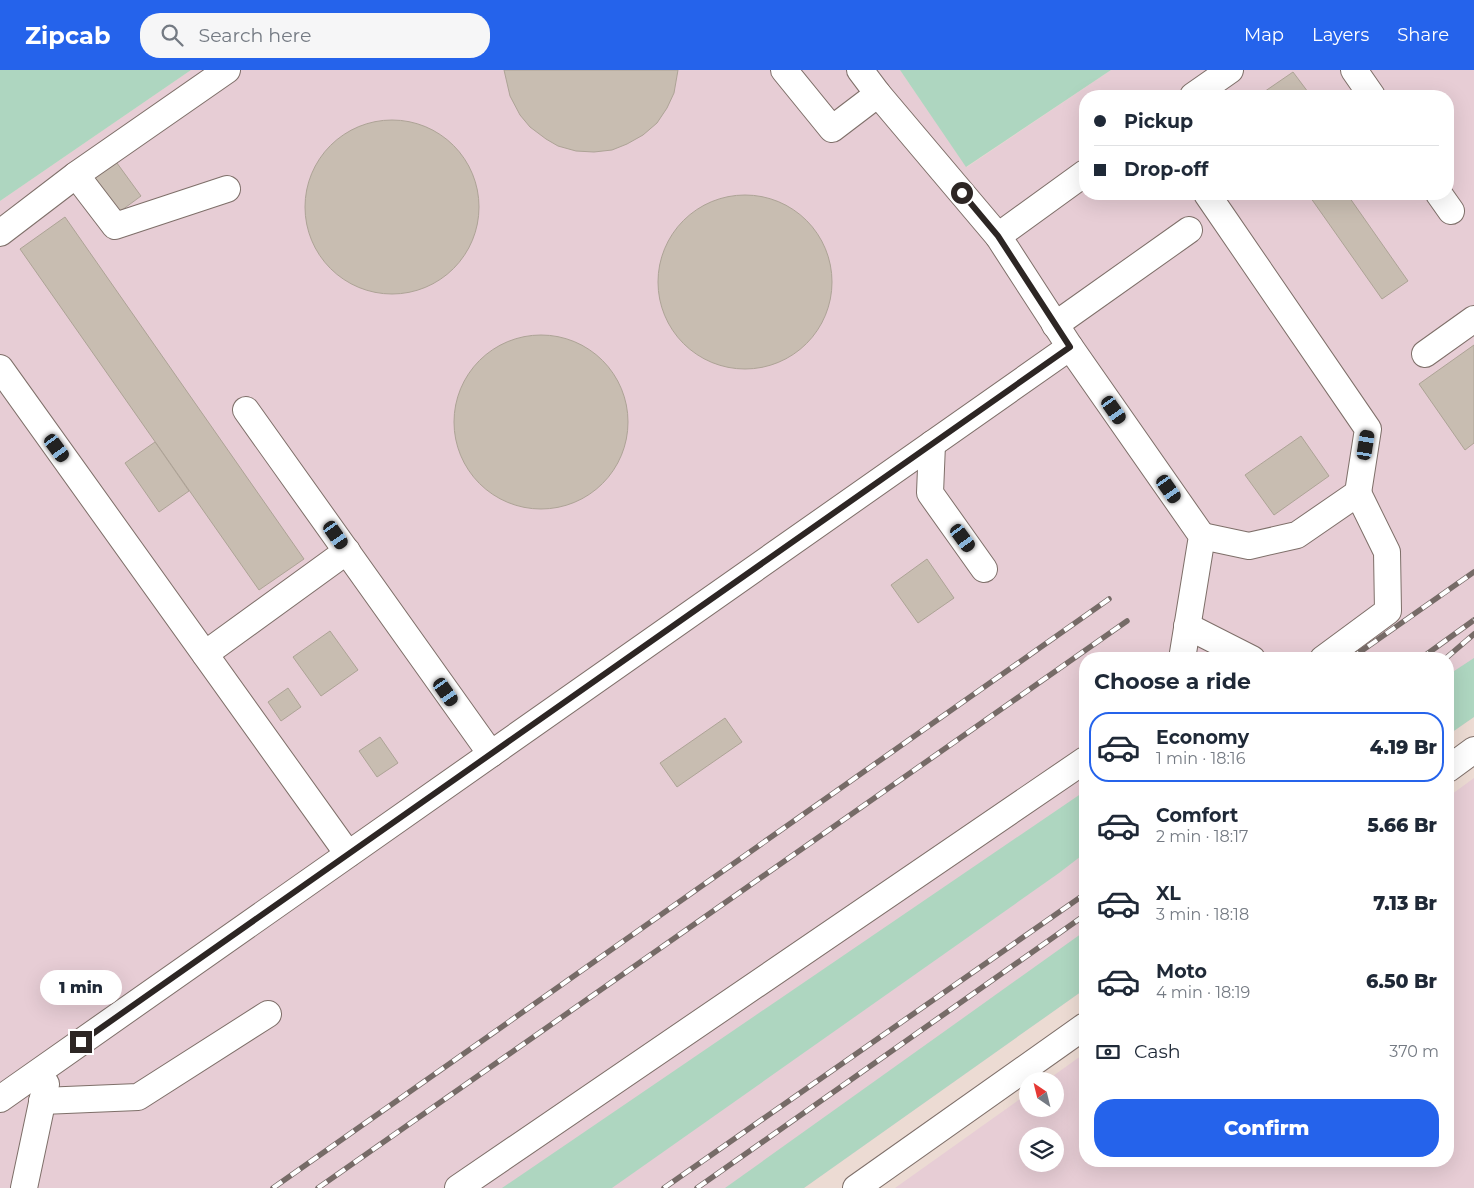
<!DOCTYPE html>
<meta charset="utf-8">
<style>
body{margin:0;font-family:Montserrat,sans-serif;background:#f6f6f7;color:#1f2937;height:100vh;display:flex;flex-direction:column;font-size:19px;white-space:nowrap}
*{box-sizing:border-box;margin:0}
p{font-size:16px;color:#747a83}
.icon{flex:none;width:28px;height:28px;fill:none;stroke:currentColor;stroke-width:2;stroke-linecap:round;stroke-linejoin:round}
.map{position:relative;flex:1;overflow:hidden}
.panel{position:absolute;left:1079px;top:582px;width:375px;height:515px;display:flex;flex-direction:column;background:#fff;border-radius:20px;box-shadow:0 5px 20px #0002}
.panel>*{flex:none}
.guide{position:absolute;left:1079px;top:20px;width:375px;height:110px;border-radius:20px;box-shadow:0 5px 20px #0002;display:grid;align-content:center;height:110px;padding:0 15px;background:#fff}
.needle{width:32px;rotate:325deg}
.buttons{position:absolute;left:1019px;top:1002px;display:grid;gap:10px}
.buttons a{display:grid;place-items:center;width:45px;height:45px;border-radius:50%;background:#fff;box-shadow:0 5px 20px #0002;font-size:25px}
.end{position:absolute;width:22px;height:22px;margin:-11px;border:6px solid #2d2624;background:#fff;box-shadow:0 0 0 2px #fff}
.from{border-radius:50%}
.bubble{position:absolute;height:35px;border-radius:18px;background:#fff;box-shadow:0 5px 20px #0002;font-size:16px;font-weight:800;line-height:35px;text-align:center}
.car{position:absolute;width:15px;height:30px;margin:-15px -8px;border-radius:6px;box-shadow:0 0 4px 1px #0007;background:linear-gradient(#222 24%,#8ab4d8 0 40%,#222 0 76%,#8ab4d8 0 86%,#222 0)}
.guide b{display:flex;align-items:center;gap:18px;height:48px;font-size:19px}
.guide b+b{border-top:1px solid #e0e1e3}
.guide i{width:12px;height:12px;background:#1f2937}
ul{padding:0;list-style:none}
li{display:flex;align-items:center;gap:15px;height:70px;margin:0 10px 8px;padding:0 5px;border:2px solid transparent;border-radius:20px}
li div{flex:1}
li b{display:block;font-size:19px}
li em{font-style:normal;font-weight:800}
li.on{border-color:#2563eb}
li>.icon{width:45px;height:45px;stroke-width:1.5}
h2{padding:0 15px;font-size:22px;line-height:60px}
.pay{display:flex;align-items:center;gap:12px;height:55px;padding:0 15px;font-size:19px}
.pay p{margin-inline-start:auto}
.primary-button{display:flex;gap:10px;margin-top:auto;padding:10px 15px}
.primary-button a{flex:1;height:58px;border-radius:20px;background:#2563eb;color:#fff;font-size:20px;font-weight:800;line-height:58px;text-align:center}
header{display:flex;align-items:center;gap:30px;box-sizing:border-box;height:70px;padding:0 25px;background:#2563eb;color:#fff}
header strong{font-size:24px}
nav{display:flex;gap:28px;margin-inline-start:auto;font-size:18px}
.search{width:350px;height:45px;background:#f6f6f7;display:flex;align-items:center;gap:12px;box-sizing:border-box;padding:0 18px;border-radius:20px;color:#747a83;font-size:19px}
.map>svg:first-child{display:block}
.industrial{fill:#e7cdd5;fill-rule:evenodd}
.green{fill:#aed6c0}
.building{fill:#c8bdb1;stroke:#ada396}
.lines{fill:none;stroke-linecap:round;stroke-linejoin:round}
.minor-casing{stroke:#7e6f69;stroke-width:28}
.minor{stroke:#fff;stroke-width:26}
.rail-casing{stroke:#766b67;stroke-width:5.5}
.rail{stroke:#fff;stroke-width:4;stroke-dasharray:11;stroke-linecap:butt}
.route{stroke:#2d2624;stroke-width:6}
</style>
<header>
<strong>Zipcab</strong>
<div class="search"><svg class="icon" aria-label="search" viewBox="0 0 24 24"><circle cx="10" cy="10" r="6"/><path d="M15 15l6 6"/></svg>Search here</div>
<nav><a>Map</a><a>Layers</a><a>Share</a></nav>
</header>
<div class="map">
<svg width="1474" height="1118" viewBox="0 0 1474 1118">
<rect width="100%" height="100%" fill="#ecdbd3"/>
<g class="industrial">
<path d="M191 0H900L967 97 1111 0H1474V647L1448 665V589H1085V919L804 1118H0V131ZM1085 26H1448V124H1085Z"/>
<path d="M1474 708V1118H895L1027 1024 1028 1039H1055V1011H1046L1085 983V1091H1448V727ZM1028 1066H1055V1094H1028Z"/>
</g>
<g class="green">
<path d="M0 0H191L0 131Z"/>
<path d="M900 0H1111L966 97Z"/>
<path d="M1474 588V647L1448 665V605Z"/>
<path d="M1085 721V783L1059 803 612 1118H502Z"/>
<path d="M1085 861V919L804 1118H725Z"/>
</g>
<g class="building">
<path d="M504 0H678L674 23 667 38 657 53 643 65 627 74 612 80 594 82 576 81 558 76 546 69 530 57 520 45 510 26Z"/>
<path d="M1293 2 1311 26H1258Z"/>
<circle cx="392" cy="137" r="87"/>
<path d="M114 89 141 126 118 143 91 106Z"/>
<path d="M1308 124H1347L1408 211 1382 229Z"/>
<circle cx="745" cy="212" r="87"/>
<path d="M65 147 304 489 259 520 20 179Z"/>
<circle cx="541" cy="352" r="87"/>
<path d="M1474 275V373L1465 380 1419 314Z"/>
<path d="M1301 366 1329 406 1274 445 1245 405Z"/>
<path d="M155 372 189 421 159 442 125 393Z"/>
<path d="M927 489 954 528 918 553 891 515Z"/>
<path d="M330 561 358 600 321 626 293 587Z"/>
<path d="M288 618 301 637 281 651 268 632Z"/>
<path d="M725 648 742 672 677 717 660 693Z"/>
<path d="M380 667 398 693 377 707 359 681Z"/>
</g>
<g class="lines">
<defs>
<g id="minor">
<path d="M784 0 832 59 878 24"/>
<path d="M1354 0 1372 26"/>
<path d="M1193 26 1230 0"/>
<path d="M76 105 115 156 227 119"/>
<path d="M1439 124 1451 141"/>
<path d="M0 163 76 105 227 0"/>
<path d="M998 166 1085 103"/>
<path d="M1055 255 1189 160"/>
<path d="M1070 277 1202 466 1182 589"/>
<path d="M1425 284 1474 249"/>
<path d="M0 298 348 784"/>
<path d="M246 340 491 684"/>
<path d="M932 374 930 423 984 499"/>
<path d="M1202 466 1249 476 1297 465 1358 423 1368 359 1207 124"/>
<path d="M1187 556 1252 589"/>
<path d="M205 584 347 481"/>
<path d="M1323 589 1388 541 1387 482 1358 423"/>
<path d="M1448 699 1474 680"/>
<path d="M0 1029 1070 277 998 166 878 24 860 0"/>
<path d="M42 1031 138 1027 268 944"/>
<path d="M24 1118 46 1014"/>
<path d="M458 1118 1085 690"/>
<path d="M856 1118 1085 956"/>
</g>
</defs>
<use href="#minor" class="minor-casing"/>
<use href="#minor" class="minor"/>
<defs>
<g id="rail">
<path d="M1350 589 1474 502"/>
<path d="M1420 589 1474 550"/>
<path d="M1445 589 1474 564"/>
<path d="M273 1118 1109 529"/>
<path d="M318 1118 1127 551"/>
<path d="M664 1118 1085 824"/>
<path d="M697 1118 1085 845"/>
</g>
</defs>
<use href="#rail" class="rail-casing"/>
<use href="#rail" class="rail"/>
</g>
<g class="lines">
<path class="route" d="M81 972 1070 277 998 166 962 123"/>
</g>
</svg>
<div class="buttons">
<a><svg class="needle" viewBox="-14 -14 28 28"><path d="M0-13l5 13h-10z" fill="#e53935"/><path d="M0 13l5-13h-10z" fill="#747a83"/></svg></a>
<a><svg class="icon" aria-label="layers" viewBox="0 0 24 24"><path d="M12 4l9 5-9 5-9-5zM3 14l9 5 9-5"/></svg></a>
</div>
<i class="end from" style="left:962px;top:123px"></i>
<i class="end" style="left:81px;top:972px"></i>
<div class="bubble" style="left:40px;top:900px;width:82px">1 min</div>
<i class="car" style="left:1114px;top:340px;rotate:145deg"></i>
<i class="car" style="left:1366px;top:375px;rotate:9deg"></i>
<i class="car" style="left:57px;top:378px;rotate:144deg"></i>
<i class="car" style="left:1169px;top:419px;rotate:145deg"></i>
<i class="car" style="left:336px;top:465px;rotate:145deg"></i>
<i class="car" style="left:963px;top:468px;rotate:144deg"></i>
<i class="car" style="left:446px;top:622px;rotate:145deg"></i>
<div class="guide">
<b><i class="from"></i>Pickup</b>
<b><i></i>Drop-off</b>
</div>
<section class="panel">
<h2>Choose a ride</h2>
<ul>
<li class="on"><svg class="icon" aria-label="car" viewBox="0 0 24 24"><path d="M5 17H2v-5l4-1 3-4h7l3 4 3 1v5h-3M9 17h6M6 11h13"/><circle cx="7" cy="17" r="2"/><circle cx="17" cy="17" r="2"/></svg><div><b>Economy</b><p>1 min · 18:16</p></div><em>4.19 Br</em></li>
<li><svg class="icon" aria-label="car" viewBox="0 0 24 24"><path d="M5 17H2v-5l4-1 3-4h7l3 4 3 1v5h-3M9 17h6M6 11h13"/><circle cx="7" cy="17" r="2"/><circle cx="17" cy="17" r="2"/></svg><div><b>Comfort</b><p>2 min · 18:17</p></div><em>5.66 Br</em></li>
<li><svg class="icon" aria-label="car" viewBox="0 0 24 24"><path d="M5 17H2v-5l4-1 3-4h7l3 4 3 1v5h-3M9 17h6M6 11h13"/><circle cx="7" cy="17" r="2"/><circle cx="17" cy="17" r="2"/></svg><div><b>XL</b><p>3 min · 18:18</p></div><em>7.13 Br</em></li>
<li><svg class="icon" aria-label="car" viewBox="0 0 24 24"><path d="M5 17H2v-5l4-1 3-4h7l3 4 3 1v5h-3M9 17h6M6 11h13"/><circle cx="7" cy="17" r="2"/><circle cx="17" cy="17" r="2"/></svg><div><b>Moto</b><p>4 min · 18:19</p></div><em>6.50 Br</em></li>
</ul>
<div class="pay"><svg class="icon" aria-label="cash" viewBox="0 0 24 24"><path d="M3 7h18v10H3z"/><circle cx="12" cy="12" r="2"/></svg>Cash<p>370 m</p></div>
<div class="primary-button"><a>Confirm</a></div>
</section>
</div>
